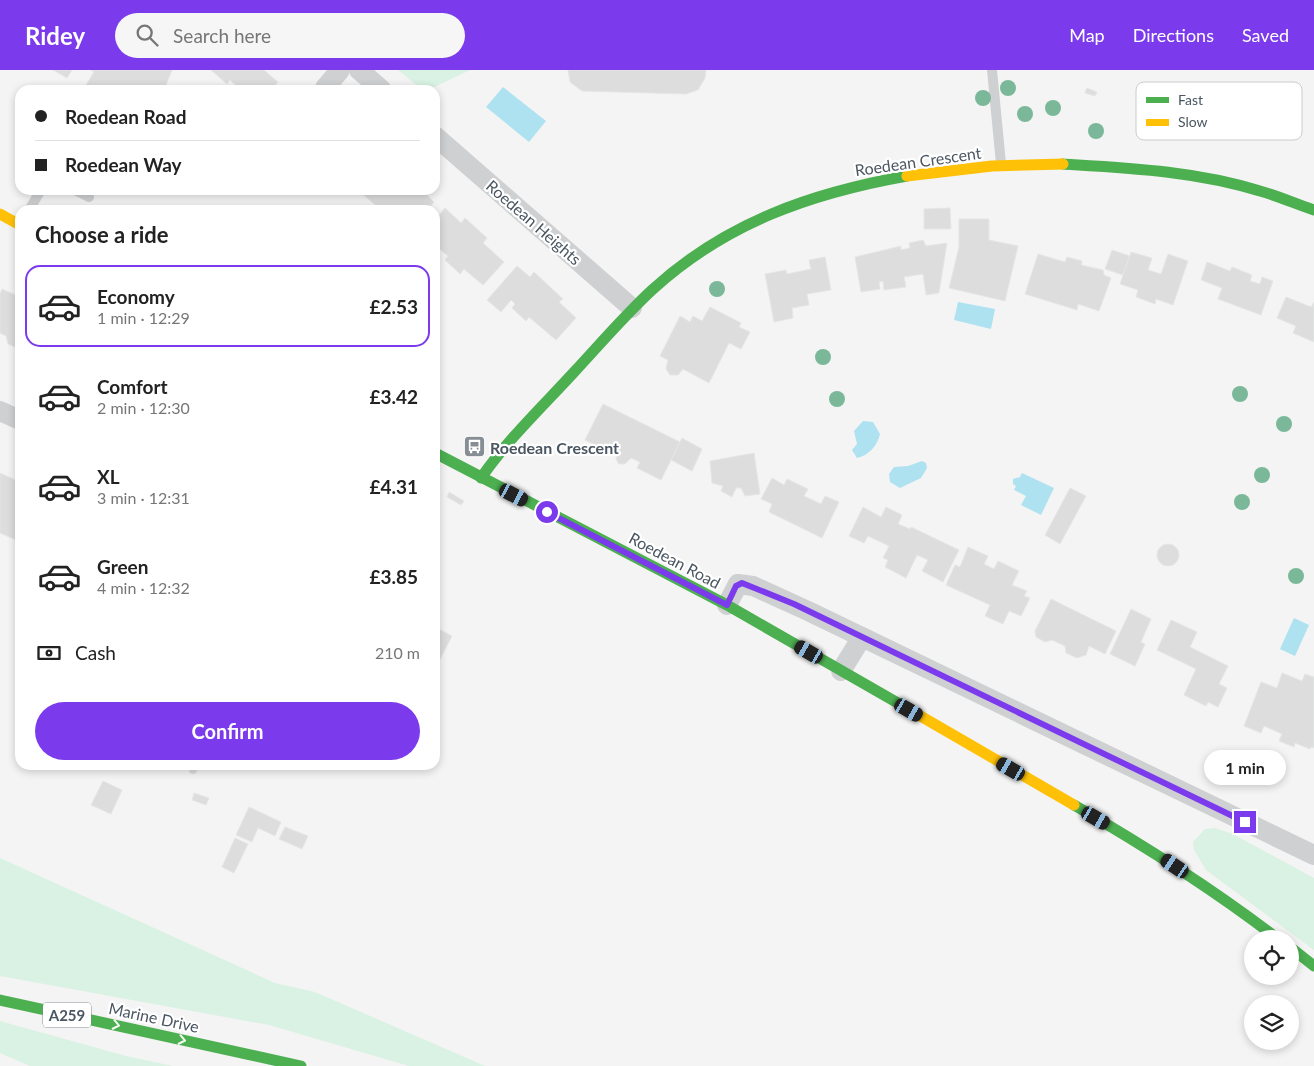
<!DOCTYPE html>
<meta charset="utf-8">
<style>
body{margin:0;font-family:Lato,sans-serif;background:#f6f6f6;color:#222;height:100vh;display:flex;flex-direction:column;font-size:19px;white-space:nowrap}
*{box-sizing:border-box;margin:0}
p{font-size:16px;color:#767676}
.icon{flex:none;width:28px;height:28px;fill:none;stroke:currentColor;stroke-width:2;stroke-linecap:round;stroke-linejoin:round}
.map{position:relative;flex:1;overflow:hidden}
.panel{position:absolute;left:15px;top:135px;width:425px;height:565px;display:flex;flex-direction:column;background:#fff;border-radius:15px;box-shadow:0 2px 8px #0003}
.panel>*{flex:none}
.guide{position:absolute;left:15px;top:15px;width:425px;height:110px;border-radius:15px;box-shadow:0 2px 8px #0003;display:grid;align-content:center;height:110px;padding:0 20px;background:#fff}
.fabs{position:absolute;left:1244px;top:860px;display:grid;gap:10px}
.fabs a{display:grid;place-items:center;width:55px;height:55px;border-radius:50%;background:#fff;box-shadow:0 2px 8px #0003;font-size:25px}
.end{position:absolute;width:22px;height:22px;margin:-11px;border:6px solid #7c3aed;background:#fff;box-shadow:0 0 0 2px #fff}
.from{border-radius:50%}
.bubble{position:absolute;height:35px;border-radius:18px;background:#fff;box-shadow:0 2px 8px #0003;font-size:16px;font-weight:700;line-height:35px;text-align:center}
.car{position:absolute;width:15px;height:30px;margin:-15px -8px;border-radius:6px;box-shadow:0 0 4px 1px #0007;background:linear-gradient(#222 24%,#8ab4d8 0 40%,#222 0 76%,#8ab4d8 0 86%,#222 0)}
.guide b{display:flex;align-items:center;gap:18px;height:48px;font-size:19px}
.guide b+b{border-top:1px solid #e0e0e0}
.guide i{width:12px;height:12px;background:#222}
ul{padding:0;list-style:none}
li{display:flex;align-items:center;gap:15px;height:82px;margin:0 10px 8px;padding:0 10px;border:2px solid transparent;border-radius:15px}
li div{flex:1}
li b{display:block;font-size:19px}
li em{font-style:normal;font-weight:700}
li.on{border-color:#7c3aed}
li>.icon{width:45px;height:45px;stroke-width:1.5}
h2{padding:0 20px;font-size:22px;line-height:60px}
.pay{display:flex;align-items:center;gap:12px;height:55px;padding:0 20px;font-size:19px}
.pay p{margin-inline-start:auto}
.cta{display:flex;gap:10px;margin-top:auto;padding:10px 20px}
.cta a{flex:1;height:58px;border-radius:30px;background:#7c3aed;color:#fff;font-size:20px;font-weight:700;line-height:58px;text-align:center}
header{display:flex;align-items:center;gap:30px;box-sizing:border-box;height:70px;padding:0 25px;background:#7c3aed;color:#fff}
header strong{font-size:24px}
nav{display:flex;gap:28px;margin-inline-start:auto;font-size:18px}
.search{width:350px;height:45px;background:#f6f6f6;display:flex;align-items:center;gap:12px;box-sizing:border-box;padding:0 18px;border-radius:28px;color:#767676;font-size:19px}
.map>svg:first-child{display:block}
.green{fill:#d9f2e3}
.water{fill:#aee2f0}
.building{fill:#ddddde;stroke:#e5e6e7}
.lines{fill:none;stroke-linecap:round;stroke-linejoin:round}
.lane{stroke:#ced0d2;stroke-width:10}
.street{stroke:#ced0d2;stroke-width:20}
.fast{stroke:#4caf50;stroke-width:11}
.slow{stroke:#ffc107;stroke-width:11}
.tree{fill:#7ab899}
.oneway{stroke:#f6fbf6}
.route{stroke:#7c3aed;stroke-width:6}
.labels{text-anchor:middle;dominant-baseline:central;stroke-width:4.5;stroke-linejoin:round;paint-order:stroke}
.shield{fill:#fff;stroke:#808990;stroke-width:1}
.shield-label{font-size:15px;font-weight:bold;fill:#4a5661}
.street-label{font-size:16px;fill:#4a5661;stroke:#fff}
.poi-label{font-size:16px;font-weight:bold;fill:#4a5661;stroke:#fff;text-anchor:start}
.key{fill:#fff;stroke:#c9ccd0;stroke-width:1}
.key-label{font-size:14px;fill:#4a5661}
</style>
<header>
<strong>Ridey</strong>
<div class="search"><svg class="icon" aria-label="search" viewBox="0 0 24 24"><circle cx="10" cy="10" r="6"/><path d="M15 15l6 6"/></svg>Search here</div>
<nav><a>Map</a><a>Directions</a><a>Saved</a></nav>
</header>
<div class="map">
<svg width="1314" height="996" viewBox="0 0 1314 996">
<rect width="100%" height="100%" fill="#f4f4f4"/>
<g class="green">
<path d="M398 0H470L428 20H423Z"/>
<path d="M1215 758 1233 764 1314 808V880L1206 800 1194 780 1193 772 1205 759Z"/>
<path d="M0 788 275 913 315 922 485 996H409L269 955 0 906Z"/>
<path d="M0 951 126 986 173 996H30L0 983Z"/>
</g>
<g class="water">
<path d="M503 17 546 51 529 72 486 37Z"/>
<path d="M958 232 995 239 991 259 954 250Z"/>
<path d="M863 351 873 352 880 364C878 375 868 386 857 388L852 380 857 374 854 361Z"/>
<path d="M922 391 926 393 927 398 921 408 900 418 890 412 889 404 894 397 908 396Z"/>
<path d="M1022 403 1054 418 1041 445 1021 435 1026 426 1014 420 1016 416 1013 414V409L1020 407Z"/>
<path d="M1294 548 1309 555 1295 586 1280 579Z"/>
</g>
<g class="building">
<path d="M53 0H72L67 8Z"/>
<path d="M172 0 164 20H83L94 2 91 0Z"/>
<path d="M211 0H264L278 12 271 20H241L230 10 227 14Z"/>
<path d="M568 0H706L705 8 698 20 686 24 582 21 570 12Z"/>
<path d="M1087 18 1097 22 1095 26 1085 23Z"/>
<path d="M358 120H422L434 132 427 140H381Z"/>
<path d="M445 138 461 153 465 148 487 168 483 173 504 192 483 215 464 199 460 204 445 190 448 186 435 175V150Z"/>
<path d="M950 138 951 159H924V139Z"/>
<path d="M959 149H989V170L1018 176 1005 231 949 218 959 177Z"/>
<path d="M923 170 926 176 947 173 939 223 926 225 923 204 904 207 906 217 884 220 883 211 879 212 880 219 861 222 855 187 901 176V180L910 178 909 173Z"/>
<path d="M1112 180 1130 186 1123 205 1105 199Z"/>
<path d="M1131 182 1152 188 1148 200 1161 204 1168 184 1188 191 1173 235 1156 229 1155 234 1136 227 1138 220 1120 214Z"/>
<path d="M1038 184 1065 192 1067 187 1082 191 1081 195 1103 200 1104 205 1111 208 1099 241 1078 234 1077 240 1025 224Z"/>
<path d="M825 187 831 220 807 224 809 235 792 238 793 248 774 252 765 204 786 200 787 204 811 199 809 190Z"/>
<path d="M1207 192 1230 201 1232 197 1252 205 1250 211 1260 214 1262 207 1273 211 1261 245 1218 229 1222 218 1201 210Z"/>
<path d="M517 196 530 207 534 202 563 229 559 232 576 248 556 270 529 247 526 251 512 238 515 234 511 230 501 242 487 230Z"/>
<path d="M2 219 20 227V279L8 274 6 266 0 263V224Z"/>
<path d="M1286 227 1311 237 1314 232V272L1293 263 1296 256 1277 248Z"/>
<path d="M710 237 741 253 739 257 750 262 741 279 729 273 709 313 683 299 678 305H670L666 299 668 290 660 286 680 246 690 252 693 246 702 251Z"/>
<path d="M603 334 680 372 661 410 637 398 640 392 631 388 625 394H619L616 389 618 381 608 376 606 380 585 370Z"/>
<path d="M682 368 702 379 692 401 671 390Z"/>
<path d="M754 383 760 424 745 426 741 418H736L732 427 721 421 723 416 712 413 710 391Z"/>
<path d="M0 403 20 412V460L16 470 0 463Z"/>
<path d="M772 408 784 415 787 409 808 419 804 426 821 434 825 426 839 432 822 468 769 442 772 434 761 429Z"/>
<path d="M1070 418 1086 426 1060 474 1045 465Z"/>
<path d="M449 422 464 431 461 435 447 427Z"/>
<path d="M863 437 881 447 886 437 902 445 898 454 910 459 911 457 959 480 943 512 922 501 928 490 917 485 906 508 885 497 888 490 883 488 889 476 868 466 864 473 849 466Z"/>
<circle cx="1168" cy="485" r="11"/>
<path d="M968 477 988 486 984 494 994 499 998 491 1019 501 1012 515 1027 521 1024 526 1030 528 1021 546 1009 541 1003 554 985 546 990 535 946 515 955 495 960 497Z"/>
<path d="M1051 529 1116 561 1105 584 1089 576 1086 585 1077 588 1066 583 1065 576 1052 570 1045 572 1036 567 1035 561Z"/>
<path d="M1131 539 1151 549 1141 572 1145 574 1135 596 1110 584Z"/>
<path d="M1171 550 1197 562 1190 577 1228 596 1219 614 1227 618 1218 637 1208 632 1206 636 1184 625 1196 599 1157 580Z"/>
<path d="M435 557 452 566 435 599Z"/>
<path d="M1282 603 1302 611 1305 604 1314 607V678L1311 677 1310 679 1295 673 1294 677 1279 671 1282 664 1264 656 1261 663 1244 656 1261 612 1277 618Z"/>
<circle cx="193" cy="700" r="4"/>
<path d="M103 711 122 720 111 744 91 735Z"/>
<path d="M194 723 209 728 206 735 192 730Z"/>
<path d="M249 737 281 752 275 766 258 758 252 772 236 765Z"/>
<path d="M285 757 308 766 302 779 279 769Z"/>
<path d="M235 768 248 774 234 803 222 797Z"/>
</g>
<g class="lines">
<g class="lane">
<path d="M992 0 1001 94"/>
<path d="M75 120 89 127"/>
<path d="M29 140 41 120"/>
</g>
<g class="street">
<path d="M359 0 382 20"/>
<path d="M325 18 340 0"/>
<path d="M435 66 632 238"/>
<path d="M0 341 20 350"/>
<path d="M727 535 738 514 753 516 808 541 1314 785"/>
<path d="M841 601 862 567"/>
</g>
<g class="fast">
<path d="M1063 94C1129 98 1196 101 1260 121 1278 126 1296 134 1314 140"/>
<path d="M435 383 727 535 917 644"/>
<path d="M481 408C508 369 544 335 576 300 601 273 625 245 652 220 725 153 811 123 907 106"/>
<path d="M1074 735C1145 776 1213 819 1278 869"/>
<path d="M1290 877 1314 896"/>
<path d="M0 930 301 996"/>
</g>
<g class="slow">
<path d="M907 106 992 96 1063 94"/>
<path d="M0 144 20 155"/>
<path d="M917 644 1074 735"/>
</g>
</g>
<g class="tree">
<circle cx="1008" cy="18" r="8"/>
<circle cx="983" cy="28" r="8"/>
<circle cx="1053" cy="38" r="8"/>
<circle cx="1025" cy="44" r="8"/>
<circle cx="1096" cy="61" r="8"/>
<circle cx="717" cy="219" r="8"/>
<circle cx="823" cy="287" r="8"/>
<circle cx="1240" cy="324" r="8"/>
<circle cx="837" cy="329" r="8"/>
<circle cx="1284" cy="354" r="8"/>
<circle cx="1262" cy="405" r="8"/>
<circle cx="1242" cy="432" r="8"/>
<circle cx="1296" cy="506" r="8"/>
</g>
<defs><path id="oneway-chevron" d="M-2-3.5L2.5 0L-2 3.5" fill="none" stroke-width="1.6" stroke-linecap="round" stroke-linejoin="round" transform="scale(1.25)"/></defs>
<g class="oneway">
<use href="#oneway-chevron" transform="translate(116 955) rotate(12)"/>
<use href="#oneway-chevron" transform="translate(182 970) rotate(12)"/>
</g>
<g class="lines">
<path class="route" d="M547 442 727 535 736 516 742 513 794 534 1245 752"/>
</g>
<defs>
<symbol id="bus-square" viewBox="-11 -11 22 22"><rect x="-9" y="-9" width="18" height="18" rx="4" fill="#868d94" stroke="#fff"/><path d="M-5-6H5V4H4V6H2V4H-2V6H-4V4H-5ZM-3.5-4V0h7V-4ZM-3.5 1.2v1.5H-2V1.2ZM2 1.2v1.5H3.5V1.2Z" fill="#fff"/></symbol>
</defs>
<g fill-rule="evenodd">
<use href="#bus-square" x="462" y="364" width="25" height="25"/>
</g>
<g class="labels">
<rect class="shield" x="43" y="932.5" width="48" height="25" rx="4"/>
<g class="shield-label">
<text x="67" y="945">A259</text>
</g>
<g class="street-label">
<text transform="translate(918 91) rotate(-8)">Roedean Crescent</text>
<text transform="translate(534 152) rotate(41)">Roedean Heights</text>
<text transform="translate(675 490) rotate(28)">Roedean Road</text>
<text transform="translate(154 947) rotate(12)">Marine Drive</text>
</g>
<g class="poi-label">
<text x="490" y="377">Roedean Crescent</text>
</g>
</g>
<rect x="1136" y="12" width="166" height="58" rx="8" class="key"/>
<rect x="1146" y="27" width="23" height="6" fill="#4caf50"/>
<rect x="1146" y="49" width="23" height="7" fill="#ffc107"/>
<g class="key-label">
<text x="1178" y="35">Fast</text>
<text x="1178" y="57">Slow</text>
</g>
</svg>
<div class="fabs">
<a><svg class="icon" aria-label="locate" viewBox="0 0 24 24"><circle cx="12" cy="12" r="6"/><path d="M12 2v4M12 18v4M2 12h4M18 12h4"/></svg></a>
<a><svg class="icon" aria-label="layers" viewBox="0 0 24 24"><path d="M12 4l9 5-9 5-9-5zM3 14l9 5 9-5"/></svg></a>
</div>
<i class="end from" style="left:547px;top:442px"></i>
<i class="end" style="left:1245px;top:752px"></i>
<div class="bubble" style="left:1204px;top:680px;width:82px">1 min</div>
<i class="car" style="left:514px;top:425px;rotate:117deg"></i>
<i class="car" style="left:809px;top:582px;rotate:300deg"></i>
<i class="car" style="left:909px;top:640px;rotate:120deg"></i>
<i class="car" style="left:1011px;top:699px;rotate:300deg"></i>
<i class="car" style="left:1096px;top:748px;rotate:120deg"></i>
<i class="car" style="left:1175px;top:796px;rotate:304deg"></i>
<div class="guide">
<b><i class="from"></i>Roedean Road</b>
<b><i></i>Roedean Way</b>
</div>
<section class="panel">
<h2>Choose a ride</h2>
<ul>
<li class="on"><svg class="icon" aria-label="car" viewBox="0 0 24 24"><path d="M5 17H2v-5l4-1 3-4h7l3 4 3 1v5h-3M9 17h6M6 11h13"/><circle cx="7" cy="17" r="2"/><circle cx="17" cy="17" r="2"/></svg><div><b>Economy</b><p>1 min · 12:29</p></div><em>£2.53</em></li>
<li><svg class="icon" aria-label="car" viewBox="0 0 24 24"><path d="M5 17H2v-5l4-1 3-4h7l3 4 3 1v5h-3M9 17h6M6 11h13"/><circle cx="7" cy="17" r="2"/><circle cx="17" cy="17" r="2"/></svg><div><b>Comfort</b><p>2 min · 12:30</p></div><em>£3.42</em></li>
<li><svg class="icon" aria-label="car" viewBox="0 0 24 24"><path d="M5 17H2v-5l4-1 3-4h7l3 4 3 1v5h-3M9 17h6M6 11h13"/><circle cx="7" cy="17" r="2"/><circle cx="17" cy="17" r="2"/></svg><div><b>XL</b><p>3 min · 12:31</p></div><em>£4.31</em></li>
<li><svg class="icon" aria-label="car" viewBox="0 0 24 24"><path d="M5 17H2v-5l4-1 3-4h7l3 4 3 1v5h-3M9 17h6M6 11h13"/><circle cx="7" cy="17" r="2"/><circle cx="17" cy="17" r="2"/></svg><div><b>Green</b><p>4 min · 12:32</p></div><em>£3.85</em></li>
</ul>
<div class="pay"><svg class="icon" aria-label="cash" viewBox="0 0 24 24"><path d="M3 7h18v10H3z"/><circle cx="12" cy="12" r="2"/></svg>Cash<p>210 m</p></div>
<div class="cta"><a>Confirm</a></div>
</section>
</div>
